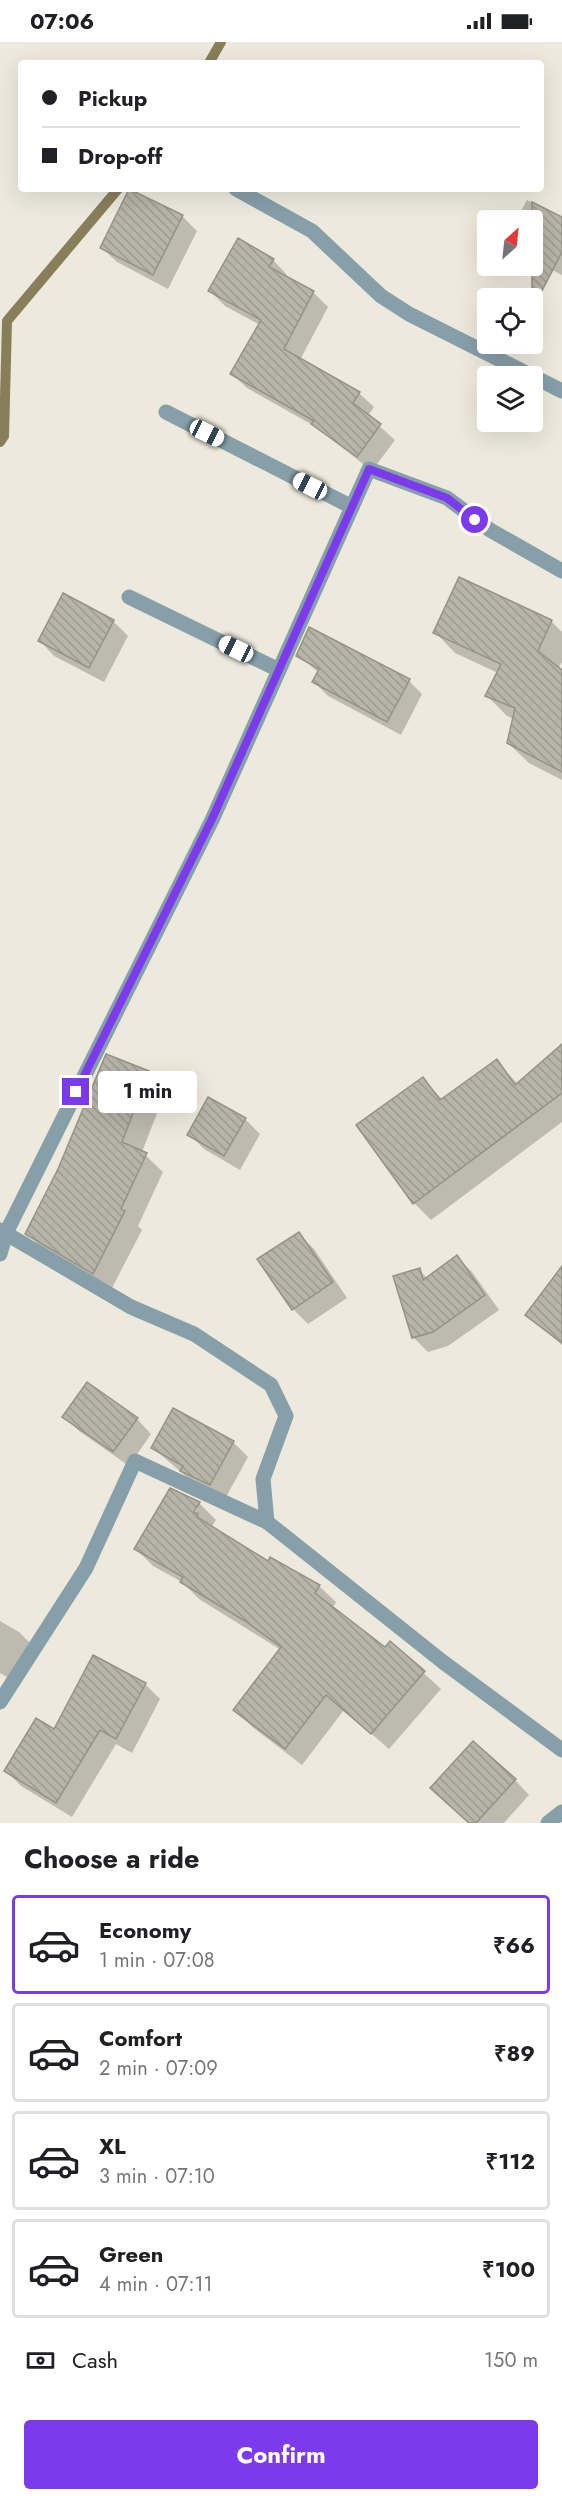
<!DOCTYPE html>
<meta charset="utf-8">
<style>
body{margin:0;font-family:Jost,sans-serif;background:#f6f6f6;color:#202124;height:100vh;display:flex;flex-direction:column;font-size:22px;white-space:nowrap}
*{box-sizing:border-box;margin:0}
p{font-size:20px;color:#757577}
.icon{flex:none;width:33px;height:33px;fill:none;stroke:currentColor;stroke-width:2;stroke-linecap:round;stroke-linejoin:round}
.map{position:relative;height:1781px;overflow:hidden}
.drawer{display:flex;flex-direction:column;background:#fff;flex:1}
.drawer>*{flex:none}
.guide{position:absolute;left:18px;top:18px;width:526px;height:132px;border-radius:6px;box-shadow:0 6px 24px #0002;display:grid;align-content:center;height:132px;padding:0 24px;background:#fff}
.needle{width:39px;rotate:27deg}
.fabs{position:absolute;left:477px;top:168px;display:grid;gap:12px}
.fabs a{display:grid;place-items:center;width:66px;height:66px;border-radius:6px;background:#fff;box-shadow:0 6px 24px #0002;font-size:30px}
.end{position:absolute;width:27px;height:27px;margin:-14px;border:8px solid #7c3aed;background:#fff;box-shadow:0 0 0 3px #fff}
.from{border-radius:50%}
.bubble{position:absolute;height:42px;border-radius:6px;background:#fff;box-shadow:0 6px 24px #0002;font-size:20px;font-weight:700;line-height:42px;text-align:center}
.car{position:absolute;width:18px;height:36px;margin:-18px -9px;border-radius:8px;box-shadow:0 0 4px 2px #0007;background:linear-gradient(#fff 24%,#345 0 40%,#fff 0 76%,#345 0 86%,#fff 0)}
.guide b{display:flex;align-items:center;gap:21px;height:57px;font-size:22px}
.guide b+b{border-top:2px solid #e0e0e0}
.guide i{width:15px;height:15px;background:#202124}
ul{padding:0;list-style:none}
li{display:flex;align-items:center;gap:18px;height:99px;margin:0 12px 9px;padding:0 12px;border:3px solid #e0e0e0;border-radius:6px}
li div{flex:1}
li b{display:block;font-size:22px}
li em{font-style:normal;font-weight:700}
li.selected{border-color:#7c3aed}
li>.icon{width:54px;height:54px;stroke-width:1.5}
h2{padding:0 24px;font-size:27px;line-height:72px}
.pay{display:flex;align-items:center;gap:15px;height:66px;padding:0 24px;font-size:22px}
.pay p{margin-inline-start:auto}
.cta{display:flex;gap:12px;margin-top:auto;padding:12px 24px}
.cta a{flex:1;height:69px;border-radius:6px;background:#7c3aed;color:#fff;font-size:24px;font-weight:700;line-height:69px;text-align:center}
.status{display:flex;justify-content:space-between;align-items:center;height:42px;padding:0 30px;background:#fff;direction:ltr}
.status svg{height:16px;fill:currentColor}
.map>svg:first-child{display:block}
.shadow{fill:#0003;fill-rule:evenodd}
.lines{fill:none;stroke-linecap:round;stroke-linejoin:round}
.stream{stroke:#887e5a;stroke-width:10}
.building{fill:url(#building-back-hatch);stroke:#959286;stroke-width:1.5}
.minor{stroke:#869fa9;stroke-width:15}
.route{stroke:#7c3aed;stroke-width:8}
</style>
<div class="status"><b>07:06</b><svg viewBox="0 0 49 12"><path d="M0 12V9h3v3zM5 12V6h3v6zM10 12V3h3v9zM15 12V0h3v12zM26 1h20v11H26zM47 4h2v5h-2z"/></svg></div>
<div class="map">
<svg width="562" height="1781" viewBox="0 0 562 1781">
<defs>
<pattern id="building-back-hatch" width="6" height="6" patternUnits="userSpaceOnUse" patternTransform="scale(1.5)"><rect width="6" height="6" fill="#b7b4a8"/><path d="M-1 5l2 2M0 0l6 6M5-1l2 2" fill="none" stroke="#9d9a90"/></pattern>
</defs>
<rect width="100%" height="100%" fill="#edeadd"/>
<g class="shadow">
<path d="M527 158 562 176V233L532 218V178H516Z"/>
<path d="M182 174 197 189 168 247 117 220 102 206Z"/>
<path d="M273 218 287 233 286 235 313 250 328 265 300 318 359 351 374 365 368 374 395 398 372 429 316 385 247 346 232 332 260 283 225 264 210 249Z"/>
<path d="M459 537 551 579 562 590V620L558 627 562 630V738L529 721 508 701 514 677 507 674 487 654 498 631 455 611 435 590Z"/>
<path d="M64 553 113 579 128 594 104 640 54 614 40 599Z"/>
<path d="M298 613 409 639 422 652 401 693 328 654 314 640 319 631Z"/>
<path d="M562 1004V1080L431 1178 414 1161 423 1037 443 1058 496 1019 518 1042Z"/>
<path d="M107 1014 149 1030 166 1048 142 1110 163 1130 138 1184 142 1188 111 1248 45 1209 27 1191 60 1128Z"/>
<path d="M209 1057 245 1077 260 1092 240 1128 204 1107 189 1092Z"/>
<path d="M299 1192 314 1207 347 1256 308 1282 293 1267Z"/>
<path d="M457 1215 472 1230 499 1268 448 1304 428 1310 413 1295 419 1228 427 1236Z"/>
<path d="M562 1226V1303L527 1273Z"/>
<path d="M64 1374 137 1377 151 1392 129 1424 79 1389Z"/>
<path d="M233 1400 248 1415 225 1457 197 1444 153 1406Z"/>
<path d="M199 1461 216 1478 211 1486 269 1521 319 1544 336 1560 332 1567 385 1607 391 1601 441 1647 389 1707 344 1668 302 1723 251 1684 235 1667 281 1608 199 1557 182 1540 153 1524 136 1507ZM195 1466H198L192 1477Z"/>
<path d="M0 1579 19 1590 34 1605 14 1639 0 1631Z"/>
<path d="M145 1642 160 1657 132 1711 116 1702 72 1775 21 1744 6 1729 54 1689Z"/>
<path d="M515 1738 529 1753 504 1781H469L432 1746Z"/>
</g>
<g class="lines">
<g class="stream">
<path d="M209 21 221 0"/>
<path d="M0 400 4 394 7 279 118 147"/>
</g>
</g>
<g class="building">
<path d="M129 147 183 173 153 233 100 206Z"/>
<path d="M532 160 562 175V210L532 268Z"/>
<path d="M238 196 274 217 269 225 314 249 284 307 360 350 353 361 381 382 357 415 311 382 314 379 230 332 261 278 208 249Z"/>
<path d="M459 535 552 578 538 609 562 628V730L507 701 515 666 485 654 501 622 433 591Z"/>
<path d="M63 551 114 578 89 626 38 599Z"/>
<path d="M309 585 410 637 387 680 312 640 319 627 296 614Z"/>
<path d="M562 1002V1051L413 1162 356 1083 423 1035 440 1058 497 1017 515 1043Z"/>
<path d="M106 1012 149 1029 122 1100 147 1111 121 1167 125 1169 93 1232 25 1192 58 1127Z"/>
<path d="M208 1055 246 1076 224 1114 187 1093Z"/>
<path d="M299 1190 333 1240 292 1268 257 1217Z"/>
<path d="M457 1213 485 1253 433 1290 412 1296 393 1234 420 1226 423 1238Z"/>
<path d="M562 1224V1301L525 1273Z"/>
<path d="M87 1340 138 1376 113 1410 62 1375Z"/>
<path d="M173 1366 234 1399 210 1443 180 1429 183 1424 151 1406Z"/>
<path d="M170 1446 200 1460 194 1470 198 1472 197 1475 268 1519 270 1515 320 1543 315 1551 385 1605 390 1599 425 1629 371 1692 326 1653 285 1707 233 1668 281 1605 245 1579 180 1540 183 1535 134 1507Z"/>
<path d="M93 1613 146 1641 116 1697 100 1688 56 1761 4 1729 36 1676 54 1687Z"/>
<path d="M473 1699 516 1737 476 1781H469L430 1746Z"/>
</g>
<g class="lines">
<g class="minor">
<path d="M236 147 312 189 381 254 409 272 562 349"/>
<path d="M166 370 352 465"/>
<path d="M129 555 279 628"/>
<path d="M0 1188 131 1265 194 1292 271 1343 286 1374 263 1437 267 1480 443 1620 562 1708"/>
<path d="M0 1212 6 1191 212 778 369 427 447 456 490 488 562 529"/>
<path d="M0 1660 86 1526 135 1419 267 1480"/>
<path d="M548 1781 562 1770"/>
</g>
</g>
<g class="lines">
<path class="route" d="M76 1050 212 777 369 427 447 456 475 478"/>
</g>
</svg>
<div class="fabs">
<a><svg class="needle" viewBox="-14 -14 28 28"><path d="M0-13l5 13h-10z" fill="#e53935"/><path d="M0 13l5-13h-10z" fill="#757577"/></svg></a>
<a><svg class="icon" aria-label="locate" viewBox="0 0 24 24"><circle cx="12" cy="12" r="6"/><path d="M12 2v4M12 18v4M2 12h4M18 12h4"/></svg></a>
<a><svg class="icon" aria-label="layers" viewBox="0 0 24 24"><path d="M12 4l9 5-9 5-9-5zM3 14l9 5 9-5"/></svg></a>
</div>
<i class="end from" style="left:475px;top:478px"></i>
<i class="end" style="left:76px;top:1050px"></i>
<div class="bubble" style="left:98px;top:1029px;width:99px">1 min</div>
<i class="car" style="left:207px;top:391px;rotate:117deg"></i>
<i class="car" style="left:310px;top:444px;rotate:297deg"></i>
<i class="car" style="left:236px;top:607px;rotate:296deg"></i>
<div class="guide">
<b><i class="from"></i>Pickup</b>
<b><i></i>Drop-off</b>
</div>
</div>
<section class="drawer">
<h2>Choose a ride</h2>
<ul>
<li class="selected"><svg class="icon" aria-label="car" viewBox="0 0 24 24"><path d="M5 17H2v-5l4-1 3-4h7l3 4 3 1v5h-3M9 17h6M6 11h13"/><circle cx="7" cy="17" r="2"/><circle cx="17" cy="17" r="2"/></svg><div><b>Economy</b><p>1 min · 07:08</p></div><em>₹66</em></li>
<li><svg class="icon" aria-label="car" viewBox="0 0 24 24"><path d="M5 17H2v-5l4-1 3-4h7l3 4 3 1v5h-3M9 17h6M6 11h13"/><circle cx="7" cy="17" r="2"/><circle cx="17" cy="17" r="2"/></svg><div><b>Comfort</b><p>2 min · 07:09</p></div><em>₹89</em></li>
<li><svg class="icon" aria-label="car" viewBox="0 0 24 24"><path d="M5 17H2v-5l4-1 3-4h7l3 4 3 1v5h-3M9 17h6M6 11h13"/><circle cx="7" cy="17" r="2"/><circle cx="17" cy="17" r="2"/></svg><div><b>XL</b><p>3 min · 07:10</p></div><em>₹112</em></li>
<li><svg class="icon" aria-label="car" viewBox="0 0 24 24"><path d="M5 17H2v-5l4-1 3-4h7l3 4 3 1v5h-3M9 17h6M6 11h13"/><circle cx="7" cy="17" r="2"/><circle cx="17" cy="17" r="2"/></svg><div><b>Green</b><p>4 min · 07:11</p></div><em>₹100</em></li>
</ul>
<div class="pay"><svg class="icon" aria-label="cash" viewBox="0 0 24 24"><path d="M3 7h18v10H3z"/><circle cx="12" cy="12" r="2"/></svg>Cash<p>150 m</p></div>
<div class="cta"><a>Confirm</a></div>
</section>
